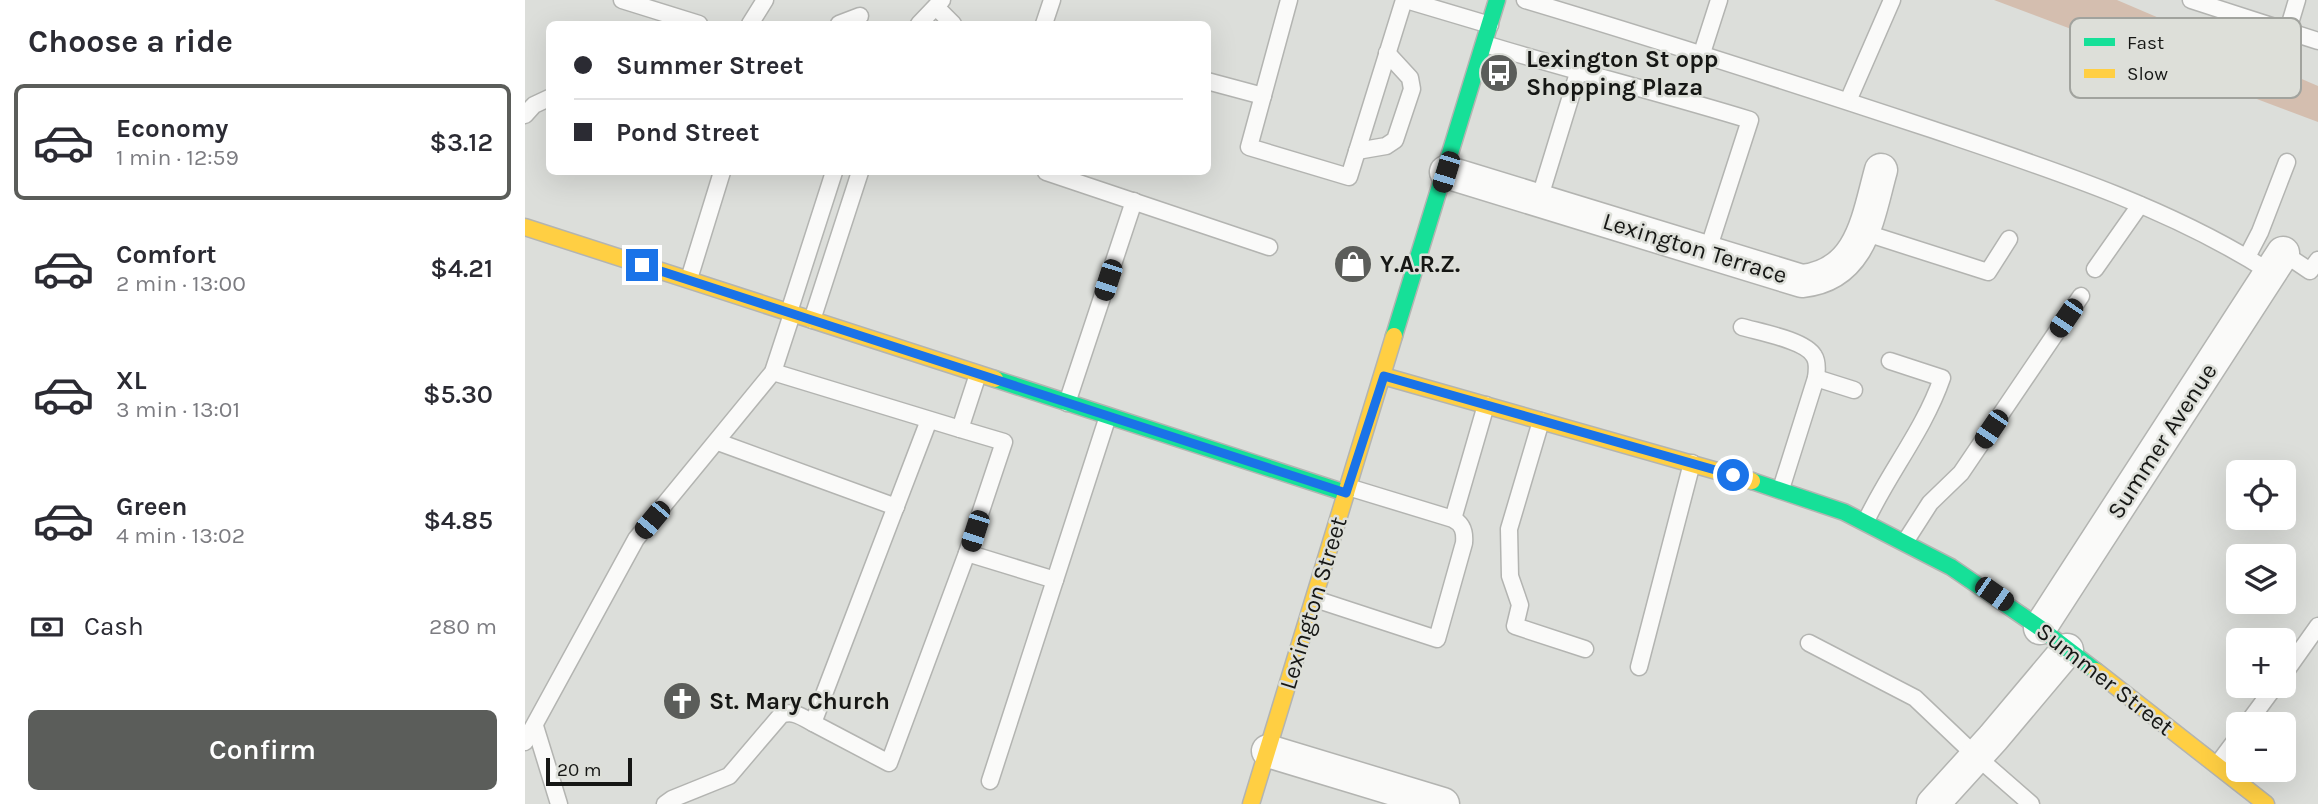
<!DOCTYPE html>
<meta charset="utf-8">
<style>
body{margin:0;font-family:Karla,sans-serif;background:#f7f7f7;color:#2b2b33;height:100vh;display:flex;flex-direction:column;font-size:26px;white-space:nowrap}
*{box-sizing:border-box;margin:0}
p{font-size:23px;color:#7c7c81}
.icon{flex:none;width:38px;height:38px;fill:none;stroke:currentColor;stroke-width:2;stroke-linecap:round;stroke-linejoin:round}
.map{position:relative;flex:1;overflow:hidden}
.side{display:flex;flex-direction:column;background:#fff;width:525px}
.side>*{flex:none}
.banner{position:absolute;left:21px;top:21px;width:665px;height:154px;border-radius:10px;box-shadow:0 7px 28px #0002;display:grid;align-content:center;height:154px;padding:0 28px;background:#fff}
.tools{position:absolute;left:1701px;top:460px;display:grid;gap:14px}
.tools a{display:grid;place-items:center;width:70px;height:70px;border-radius:10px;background:#fff;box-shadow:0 7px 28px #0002;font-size:35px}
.scale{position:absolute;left:21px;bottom:18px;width:86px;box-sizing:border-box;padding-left:7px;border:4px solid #161715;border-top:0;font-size:19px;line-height:24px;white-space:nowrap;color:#161715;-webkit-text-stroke:5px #dddfd9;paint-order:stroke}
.end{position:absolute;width:32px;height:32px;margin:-16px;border:9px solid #1a73e8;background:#fff;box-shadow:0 0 0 4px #fff}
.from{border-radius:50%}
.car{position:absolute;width:21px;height:42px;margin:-21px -10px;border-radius:9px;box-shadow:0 0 5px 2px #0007;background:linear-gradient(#222 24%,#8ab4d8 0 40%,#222 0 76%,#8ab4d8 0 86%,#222 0)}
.banner b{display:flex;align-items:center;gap:24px;height:66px;font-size:26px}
.banner b+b{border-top:2px solid #e1e1e2}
.banner i{width:18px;height:18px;background:#2b2b33}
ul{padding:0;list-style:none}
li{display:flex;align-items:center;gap:21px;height:116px;margin:0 14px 10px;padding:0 14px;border:4px solid transparent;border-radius:10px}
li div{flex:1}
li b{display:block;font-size:26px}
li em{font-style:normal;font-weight:600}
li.current{border-color:#5b5d5a}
li>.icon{width:63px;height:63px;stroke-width:1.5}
h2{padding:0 28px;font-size:32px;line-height:84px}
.pay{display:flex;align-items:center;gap:18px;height:77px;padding:0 28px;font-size:26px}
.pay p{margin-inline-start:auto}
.button{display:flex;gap:14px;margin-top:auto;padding:14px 28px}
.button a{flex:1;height:80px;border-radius:10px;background:#5b5d5a;color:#fff;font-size:28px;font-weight:600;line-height:80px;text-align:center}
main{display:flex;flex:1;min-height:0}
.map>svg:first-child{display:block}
.green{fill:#d4beaf}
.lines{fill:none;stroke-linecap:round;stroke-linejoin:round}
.lane-casing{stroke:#b3b4b1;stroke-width:19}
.street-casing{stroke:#b3b4b1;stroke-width:35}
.fast-casing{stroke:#b3b4b1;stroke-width:19}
.slow-casing{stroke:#b3b4b1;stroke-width:19}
.lane{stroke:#fafaf9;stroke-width:16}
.street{stroke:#fafaf9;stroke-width:32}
.fast{stroke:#16e098;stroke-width:16}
.slow{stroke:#ffcf43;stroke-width:16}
.route{stroke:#1a73e8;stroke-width:9}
.labels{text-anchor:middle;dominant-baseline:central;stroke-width:5;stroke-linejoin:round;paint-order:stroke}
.poi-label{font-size:24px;font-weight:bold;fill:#161715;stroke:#dddfd9;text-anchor:start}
.street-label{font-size:24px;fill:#161715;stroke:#dddfd9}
.key{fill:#dddfd9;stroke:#a1a39e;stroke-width:2}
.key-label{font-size:19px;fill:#161715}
</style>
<main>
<section class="side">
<h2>Choose a ride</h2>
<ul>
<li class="current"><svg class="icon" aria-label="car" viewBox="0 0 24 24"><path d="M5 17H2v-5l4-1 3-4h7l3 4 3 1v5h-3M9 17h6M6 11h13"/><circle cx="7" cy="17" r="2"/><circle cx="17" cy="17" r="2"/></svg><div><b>Economy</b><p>1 min · 12:59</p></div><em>$3.12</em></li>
<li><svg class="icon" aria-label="car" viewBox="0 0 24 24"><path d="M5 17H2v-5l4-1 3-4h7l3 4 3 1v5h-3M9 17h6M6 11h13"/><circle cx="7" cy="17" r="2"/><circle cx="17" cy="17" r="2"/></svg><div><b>Comfort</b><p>2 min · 13:00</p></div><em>$4.21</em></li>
<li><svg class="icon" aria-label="car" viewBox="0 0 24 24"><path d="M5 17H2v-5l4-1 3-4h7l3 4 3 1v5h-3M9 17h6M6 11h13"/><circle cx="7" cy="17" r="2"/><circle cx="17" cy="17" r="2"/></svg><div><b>XL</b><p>3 min · 13:01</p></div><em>$5.30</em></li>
<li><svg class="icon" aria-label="car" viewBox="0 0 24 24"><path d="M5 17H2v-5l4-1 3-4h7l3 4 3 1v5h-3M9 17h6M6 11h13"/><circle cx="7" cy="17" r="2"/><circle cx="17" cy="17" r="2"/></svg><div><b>Green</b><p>4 min · 13:02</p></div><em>$4.85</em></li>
</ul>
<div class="pay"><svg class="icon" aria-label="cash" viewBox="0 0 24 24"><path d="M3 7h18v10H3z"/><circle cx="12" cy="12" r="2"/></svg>Cash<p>280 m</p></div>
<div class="button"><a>Confirm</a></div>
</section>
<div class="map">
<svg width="1793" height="804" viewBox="0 0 1793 804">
<rect width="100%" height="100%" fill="#dcdeda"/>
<path class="green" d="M1469 0H1592L1793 86V122Z"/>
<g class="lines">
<defs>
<g id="lane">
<path d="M97 0 174 24"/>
<path d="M764 0 724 147 824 177 879 0"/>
<path d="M881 0 965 25"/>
<path d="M1000 0C1137 41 1273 85 1409 130 1522 168 1644 207 1745 272"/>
<path d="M1666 0 1793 41"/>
<path d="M411 7 428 24"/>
<path d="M225 24 240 0"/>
<path d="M314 24 335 16"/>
<path d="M394 24 417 0"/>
<path d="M519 24 527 0"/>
<path d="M1763 30 1772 0"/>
<path d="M960 44C1048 71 1137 93 1225 120L1182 253"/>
<path d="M1177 53 1194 0"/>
<path d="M682 81 738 96"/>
<path d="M1323 101 1367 0"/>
<path d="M0 115 9 105 24 98"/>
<path d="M832 151 861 146 870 140 887 89 885 78 862 53"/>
<path d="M521 172 744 247"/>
<path d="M1014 200 1053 73"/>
<path d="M1338 232 1463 272 1484 239"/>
<path d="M1758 253 1785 271 1793 260"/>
<path d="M1722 257 1735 232 1762 162"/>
<path d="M1570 269 1615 205"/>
<path d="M164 279 197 172"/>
<path d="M264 312 309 172"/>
<path d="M287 320 335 172"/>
<path d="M1217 327C1234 332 1280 340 1289 356 1293 362 1292 371 1291 378L1256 489"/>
<path d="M248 372 435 429 453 374"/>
<path d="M1291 378 1329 390"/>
<path d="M542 403 609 201"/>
<path d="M404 420 288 723 364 763 442 553"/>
<path d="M1016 421 984 529 985 576 995 605 990 626 1060 649"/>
<path d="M435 429 479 442 442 553 530 580"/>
<path d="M193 442 371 507"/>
<path d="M928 519 961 405"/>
<path d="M1341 521C1364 472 1399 430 1417 378L1365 361"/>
<path d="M1380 542 1405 503 1436 473 1556 296"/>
<path d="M790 599 912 639 939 543C940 532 938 524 928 519L823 487"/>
<path d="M1284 643 1390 698 1451 756 1506 804"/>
<path d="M1114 667 1167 463"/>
<path d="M1759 674 1793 626"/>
<path d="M1722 724 1750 686"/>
<path d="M10 726 34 804"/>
<path d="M0 742 111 539 248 372 267 314"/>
<path d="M1692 765 1713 737"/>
<path d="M465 781 583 416"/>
<path d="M140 804 147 799 204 776 256 715C268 710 277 717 288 723"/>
</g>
<g id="street">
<path d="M921 172 1277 281C1337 275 1343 216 1356 170"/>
<path d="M1515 628 1758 253"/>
<path d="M743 751 918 804"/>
<path d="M1408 804 1468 738 1542 650"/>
</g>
<g id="fast">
<path d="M869 336 972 0"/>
<path d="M470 379 821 493"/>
<path d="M1227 481 1319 512 1426 567 1515 628 1571 671"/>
</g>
<g id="slow">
<path d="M0 227 470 379"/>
<path d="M858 376 1227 481"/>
<path d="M1571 671 1741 804"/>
<path d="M726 804 869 336"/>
</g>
</defs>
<use href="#lane" class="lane-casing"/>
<use href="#street" class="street-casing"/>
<use href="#fast" class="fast-casing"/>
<use href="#slow" class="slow-casing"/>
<use href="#lane" class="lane"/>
<use href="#street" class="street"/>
<use href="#fast" class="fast"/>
<use href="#slow" class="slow"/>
</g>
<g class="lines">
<path class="route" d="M117 265 821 493 859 376 1208 475"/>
</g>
<defs>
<symbol id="bus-disc" viewBox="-11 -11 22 22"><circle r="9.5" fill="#5b5d5a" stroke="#dddfd9"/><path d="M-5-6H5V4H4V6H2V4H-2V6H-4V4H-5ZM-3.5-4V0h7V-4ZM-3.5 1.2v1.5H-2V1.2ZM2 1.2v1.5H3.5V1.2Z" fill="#fff"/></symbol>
<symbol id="shop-disc" viewBox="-11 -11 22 22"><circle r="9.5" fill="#5b5d5a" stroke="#dddfd9"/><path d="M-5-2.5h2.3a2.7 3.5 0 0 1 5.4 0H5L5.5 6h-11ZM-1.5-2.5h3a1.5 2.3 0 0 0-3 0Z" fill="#fff"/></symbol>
<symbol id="church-disc" viewBox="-11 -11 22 22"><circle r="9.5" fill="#5b5d5a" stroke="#dddfd9"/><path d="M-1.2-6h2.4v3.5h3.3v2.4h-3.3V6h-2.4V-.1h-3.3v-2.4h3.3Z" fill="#fff"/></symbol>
</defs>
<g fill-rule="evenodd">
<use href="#bus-disc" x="952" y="51" width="44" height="44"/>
<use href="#shop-disc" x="806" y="242" width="44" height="44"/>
<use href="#church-disc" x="135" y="679" width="44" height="44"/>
</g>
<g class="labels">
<g class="poi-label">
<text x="1001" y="59">Lexington St opp<tspan x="1001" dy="28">Shopping Plaza</tspan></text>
<text x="855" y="264">Y.A.R.Z.</text>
<text x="184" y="701">St. Mary Church</text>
</g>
<g class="street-label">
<text transform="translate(1170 248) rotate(17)">Lexington Terrace</text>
<text transform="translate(1637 441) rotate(-57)">Summer Avenue</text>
<text transform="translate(788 603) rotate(-73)">Lexington Street</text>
<text transform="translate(1580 679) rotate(38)">Summer Street</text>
</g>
</g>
<rect x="1545" y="18" width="231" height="80" rx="10" class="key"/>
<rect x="1559" y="38" width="31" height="8" fill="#16e098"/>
<rect x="1559" y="69" width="31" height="9" fill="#ffcf43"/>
<g class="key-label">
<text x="1602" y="49">Fast</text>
<text x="1602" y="80">Slow</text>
</g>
</svg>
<div class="tools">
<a><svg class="icon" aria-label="locate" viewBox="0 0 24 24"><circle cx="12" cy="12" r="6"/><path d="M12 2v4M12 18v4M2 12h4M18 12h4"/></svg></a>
<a><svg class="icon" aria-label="layers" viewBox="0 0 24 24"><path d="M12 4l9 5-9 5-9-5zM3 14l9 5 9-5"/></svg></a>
<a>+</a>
<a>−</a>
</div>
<div class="scale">20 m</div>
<i class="end from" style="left:1208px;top:475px"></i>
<i class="end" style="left:117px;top:265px"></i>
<i class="car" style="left:921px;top:172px;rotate:197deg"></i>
<i class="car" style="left:583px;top:280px;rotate:198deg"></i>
<i class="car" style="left:1541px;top:318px;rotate:214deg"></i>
<i class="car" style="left:1466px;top:429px;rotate:214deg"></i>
<i class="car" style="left:127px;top:520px;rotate:220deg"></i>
<i class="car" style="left:450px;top:531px;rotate:198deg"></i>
<i class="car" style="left:1469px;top:594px;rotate:125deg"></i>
<div class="banner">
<b><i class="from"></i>Summer Street</b>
<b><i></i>Pond Street</b>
</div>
</div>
</main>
